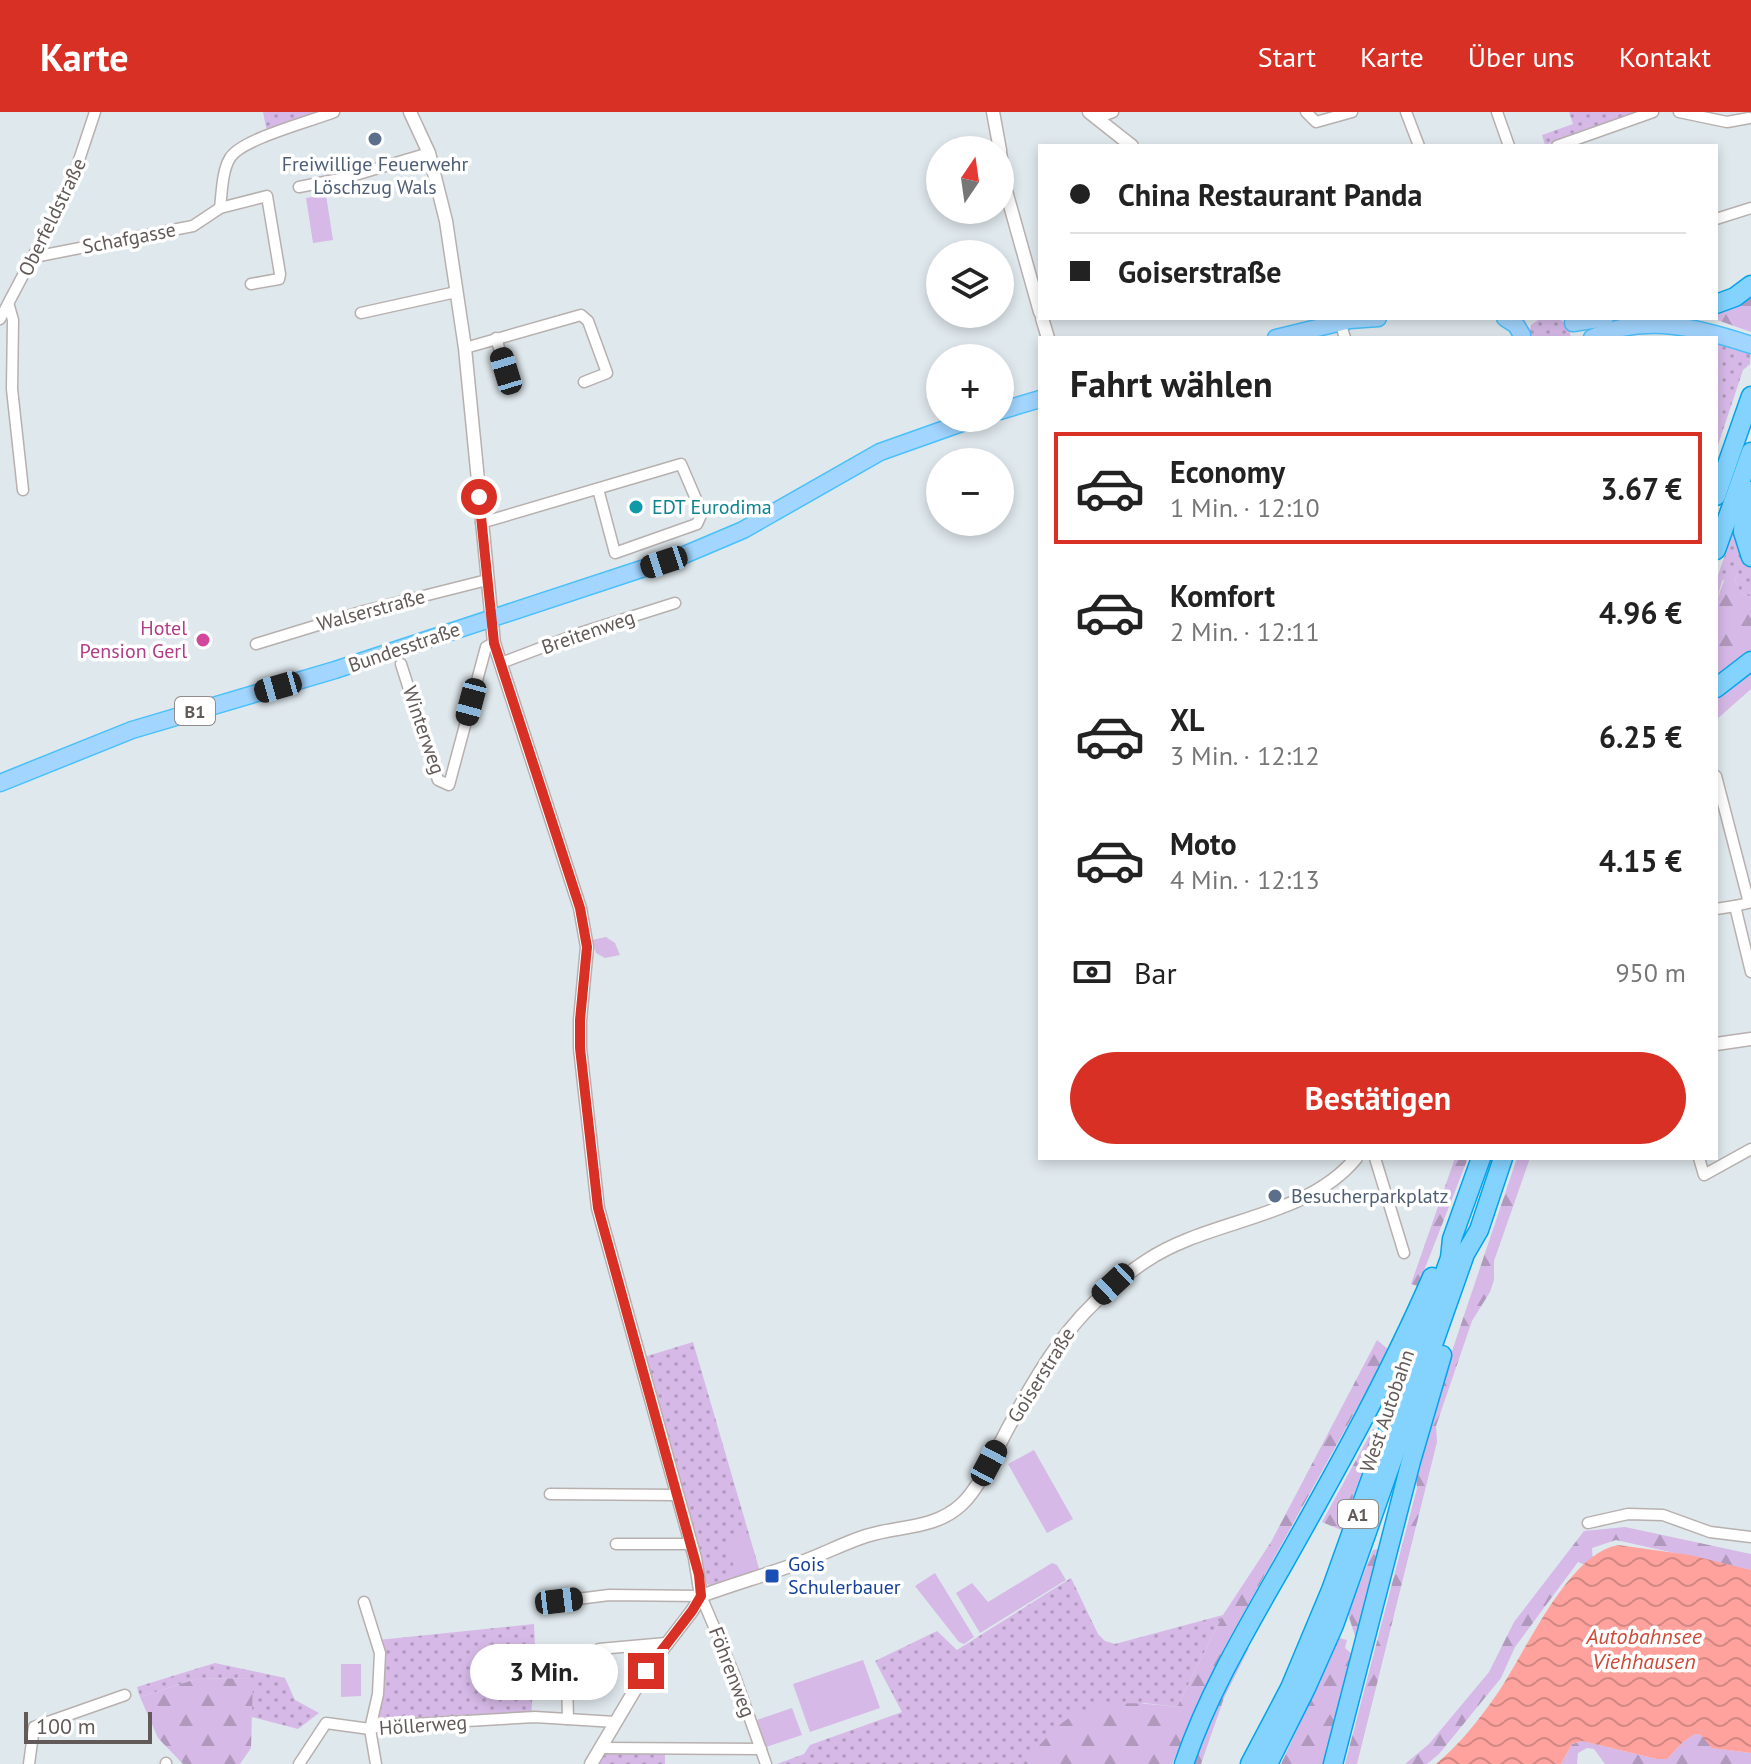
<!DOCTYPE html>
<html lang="de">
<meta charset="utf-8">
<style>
body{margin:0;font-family:"PT Sans",sans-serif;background:#f2f2f2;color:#222;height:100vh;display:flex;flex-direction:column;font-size:30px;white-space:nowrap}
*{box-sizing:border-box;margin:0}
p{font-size:26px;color:#767676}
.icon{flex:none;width:44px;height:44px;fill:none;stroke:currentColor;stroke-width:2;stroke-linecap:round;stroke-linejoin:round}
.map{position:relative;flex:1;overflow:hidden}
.sheet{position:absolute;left:1038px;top:224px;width:680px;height:824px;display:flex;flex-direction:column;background:#fff;border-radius:0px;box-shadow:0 4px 12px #0003}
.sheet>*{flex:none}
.hud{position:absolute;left:1038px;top:32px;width:680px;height:176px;border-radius:0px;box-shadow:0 4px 12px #0003;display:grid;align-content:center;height:176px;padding:0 32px;background:#fff}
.needle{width:52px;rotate:13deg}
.buttons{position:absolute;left:926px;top:24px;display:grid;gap:16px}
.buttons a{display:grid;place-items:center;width:88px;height:88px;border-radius:50%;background:#fff;box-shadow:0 4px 12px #0003;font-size:40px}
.scale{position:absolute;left:24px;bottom:20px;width:128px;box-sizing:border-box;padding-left:8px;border:4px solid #625a58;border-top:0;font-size:22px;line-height:28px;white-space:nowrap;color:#625a58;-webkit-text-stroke:6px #fff;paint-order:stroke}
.end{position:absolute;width:36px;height:36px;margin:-18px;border:10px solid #d93025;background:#fff;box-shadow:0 0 0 4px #fff}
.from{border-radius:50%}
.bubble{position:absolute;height:56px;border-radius:28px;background:#fff;box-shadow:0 4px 12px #0003;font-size:26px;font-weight:700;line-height:56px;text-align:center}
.car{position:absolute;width:24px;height:48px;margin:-24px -12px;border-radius:10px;box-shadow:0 0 6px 2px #0007;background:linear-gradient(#222 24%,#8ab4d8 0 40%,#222 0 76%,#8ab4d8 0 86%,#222 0)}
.hud b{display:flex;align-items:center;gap:28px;height:76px;font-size:30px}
.hud b+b{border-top:2px solid #e0e0e0}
.hud i{width:20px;height:20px;background:#222}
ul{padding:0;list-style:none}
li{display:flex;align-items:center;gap:24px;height:112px;margin:0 16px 12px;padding:0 16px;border:4px solid transparent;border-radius:0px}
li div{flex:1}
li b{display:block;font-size:30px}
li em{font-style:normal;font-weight:700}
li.selected{border-color:#d93025}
li>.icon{width:72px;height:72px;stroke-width:1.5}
h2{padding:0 32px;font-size:36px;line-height:96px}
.pay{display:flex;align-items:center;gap:20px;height:88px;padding:0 32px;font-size:30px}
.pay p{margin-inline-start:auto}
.primary-button{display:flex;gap:16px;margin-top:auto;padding:16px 32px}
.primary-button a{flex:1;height:92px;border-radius:48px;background:#d93025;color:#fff;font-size:32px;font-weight:700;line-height:92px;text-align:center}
header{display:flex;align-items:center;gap:48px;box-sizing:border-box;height:112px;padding:0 40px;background:#d93025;color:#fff}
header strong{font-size:38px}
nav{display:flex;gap:44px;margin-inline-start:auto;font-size:28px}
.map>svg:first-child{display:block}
.grass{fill:url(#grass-dots)}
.forest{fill:url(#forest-firs)}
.green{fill:#d6b9e7}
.water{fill:url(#water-waves)}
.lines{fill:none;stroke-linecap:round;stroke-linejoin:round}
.minor-casing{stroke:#b7b0ae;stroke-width:13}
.tertiary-casing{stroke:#b7b0ae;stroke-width:15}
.primary-casing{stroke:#49c0fd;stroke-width:19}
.motorway-casing{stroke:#00a5ec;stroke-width:21}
.minor{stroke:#fff;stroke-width:10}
.tertiary{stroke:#fff;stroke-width:12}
.primary{stroke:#a2d5ff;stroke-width:16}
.motorway{stroke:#84d3ff;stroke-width:18}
.route{stroke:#d93025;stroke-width:10}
.service-dot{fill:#5c6f8a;stroke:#fff;stroke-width:3}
.culture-dot{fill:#0f9aa8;stroke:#fff;stroke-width:3}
.hotel-dot{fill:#d1479c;stroke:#fff;stroke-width:3}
.transit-dot{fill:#1a4fb4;stroke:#fff;stroke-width:3}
.labels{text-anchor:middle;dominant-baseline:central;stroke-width:7;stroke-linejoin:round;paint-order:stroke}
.shield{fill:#fff;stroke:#918c8a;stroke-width:2}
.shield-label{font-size:18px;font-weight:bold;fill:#625a58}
.service-label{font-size:20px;fill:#4e5e75;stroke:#fff}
.street-label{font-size:20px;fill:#625a58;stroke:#fff}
.culture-label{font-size:20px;fill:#0d838f;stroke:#fff;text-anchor:start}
.hotel-label{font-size:20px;fill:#b23c85;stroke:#fff;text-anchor:end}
.transit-label{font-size:20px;fill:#164399;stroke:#fff;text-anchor:start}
.water-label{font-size:22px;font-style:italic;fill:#cc4a37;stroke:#fff}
</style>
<header>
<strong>Karte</strong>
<nav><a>Start</a><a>Karte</a><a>Über uns</a><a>Kontakt</a></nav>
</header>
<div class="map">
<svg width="1751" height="1652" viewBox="0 0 1751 1652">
<defs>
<pattern id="grass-dots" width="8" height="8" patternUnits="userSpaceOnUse" patternTransform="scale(2)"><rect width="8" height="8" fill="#d6b9e7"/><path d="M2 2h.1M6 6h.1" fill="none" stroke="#b199be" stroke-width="1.8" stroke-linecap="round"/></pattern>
<pattern id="forest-firs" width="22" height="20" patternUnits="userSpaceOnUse" patternTransform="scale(2)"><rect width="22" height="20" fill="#d6b9e7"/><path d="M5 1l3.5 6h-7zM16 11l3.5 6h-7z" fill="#b199be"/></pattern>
<pattern id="water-waves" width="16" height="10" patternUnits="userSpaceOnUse" patternTransform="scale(2)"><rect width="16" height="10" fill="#ffa29d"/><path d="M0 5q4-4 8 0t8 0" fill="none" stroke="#d28783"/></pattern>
</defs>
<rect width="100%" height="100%" fill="#dfe8ed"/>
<g class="grass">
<path d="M263 0H321L267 20Z"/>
<path d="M1569 0H1634L1635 2 1545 33 1542 23 1573 12Z"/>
<path d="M1541 206H1559L1569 216 1571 226H1528L1531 213Z"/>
<path d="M1716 228 1751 237 1750 252 1743 258 1716 339Z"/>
<path d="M1736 411 1751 452V485L1741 481 1735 469 1738 459 1722 469 1716 491V469Z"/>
<path d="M693 1230 760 1460 716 1476 707 1472 644 1245Z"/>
<path d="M1071 1466 1098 1522 1105 1529 1115 1532 1223 1503 1177 1595 1144 1591 1056 1617 1023 1652H777L804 1642 810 1633 902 1600 875 1549 937 1519 957 1538Z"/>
<path d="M534 1512 536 1556 534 1557 531 1608 374 1612 378 1528Z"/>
<path d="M215 1551 285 1566 295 1588 319 1601 298 1617 252 1605V1566L196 1567 140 1585 137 1575Z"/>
<path d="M603 1641H665V1652H597Z"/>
</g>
<g class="forest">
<path d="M1751 179V220L1717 208 1716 196Z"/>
<path d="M1729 454 1738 459 1735 469 1741 481 1751 485V538L1737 553 1727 554 1716 565V491Z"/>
<path d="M1751 556V577L1716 608V585Z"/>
<path d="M1455 1046H1468L1418 1174 1411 1172Z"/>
<path d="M1517 1046H1530L1494 1149V1168L1490 1180 1472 1209 1436 1314 1437 1330 1357 1652H1345L1417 1376 1415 1356 1447 1254Z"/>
<path d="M1377 1228 1389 1238 1226 1533 1172 1652H1023C1039 1635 1056 1611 1078 1601 1109 1587 1144 1591 1177 1595L1223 1503 1271 1430Z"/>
<path d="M1373 1317 1377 1318 1341 1418 1322 1410Z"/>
<path d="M1625 1415 1751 1442V1458L1616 1428 1592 1436 1593 1452 1585 1453 1578 1450 1515 1535 1501 1566 1439 1642 1427 1652H1405L1429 1632 1489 1560 1514 1510 1584 1419Z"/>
<path d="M1379 1437 1381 1440 1361 1520 1355 1524 1348 1502 1373 1438Z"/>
<path d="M1339 1526 1347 1528 1345 1536 1352 1542 1324 1652H1281Z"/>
<path d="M1246 1535 1249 1536 1224 1586 1201 1652H1193L1221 1584Z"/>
<path d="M253 1566 251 1636 240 1652H183L158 1626 140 1585 196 1567Z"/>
<path d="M1695 1622 1701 1623 1713 1636 1751 1641V1652H1605L1594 1637 1587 1636 1578 1641 1577 1652H1561L1572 1632 1582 1629 1657 1647H1667L1683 1630Z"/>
</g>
<g class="green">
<path d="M326 83 333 128 313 131 306 86Z"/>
<path d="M606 825 615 831 620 843 605 846 596 841 592 828Z"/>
<path d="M1034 1338 1073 1407 1047 1421 1008 1352Z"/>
<path d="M748 1423 759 1458 737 1465 726 1429Z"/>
<path d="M1052 1451 1057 1453 1066 1468 980 1521 956 1481 972 1471 988 1490Z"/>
<path d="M935 1461 974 1525 964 1532 959 1530 915 1474Z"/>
<path d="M863 1548 880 1596 810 1620 793 1572Z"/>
<path d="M341 1552H361V1584L341 1585Z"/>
<path d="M792 1596 802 1623 766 1635 757 1608Z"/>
</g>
<path class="water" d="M1618 1433 1690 1443 1751 1458V1641L1712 1636 1701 1623 1695 1622 1683 1630 1667 1647H1657L1582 1629 1572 1632 1561 1652H1436C1460 1632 1479 1608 1497 1582 1525 1542 1567 1442 1618 1433Z"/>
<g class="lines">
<defs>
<g id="minor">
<path d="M1306 0 1316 10 1352 0"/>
<path d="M1406 0 1419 34"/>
<path d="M1497 0 1509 34"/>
<path d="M1679 0 1727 10 1749 6"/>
<path d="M1096 6 1113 0"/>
<path d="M1557 34 1653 0"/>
<path d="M299 75 345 66 429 41"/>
<path d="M220 96 267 84 280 162 279 167 251 172"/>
<path d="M1716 107 1751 96"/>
<path d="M34 145 193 114 220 96C222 80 222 59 230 46 241 27 312 9 334 0"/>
<path d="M9 194 13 208 12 277 23 378"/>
<path d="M361 201 456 180"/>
<path d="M0 207 71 72 95 0"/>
<path d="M1340 210 1345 226"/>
<path d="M496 226 506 259"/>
<path d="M465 236 581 203 588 209 607 261 584 270"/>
<path d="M481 411 681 352 702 401 697 412 615 441 598 377"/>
<path d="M256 532 364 499 487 468"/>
<path d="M501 551 580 521 675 491"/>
<path d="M401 552 438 668 449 673 486 535 494 531"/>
<path d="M1716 664 1748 787V791L1735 794 1751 860"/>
<path d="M1716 797 1735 794"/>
<path d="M1375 1046 1404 1141"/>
<path d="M1699 1046 1704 1063 1751 1037"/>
<path d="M550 1382 677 1383"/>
<path d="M1588 1411 1628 1402 1663 1403 1710 1420 1751 1425"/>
<path d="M616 1432H690"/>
<path d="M364 1490 380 1541 378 1582 370 1617 376 1652"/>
<path d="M546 1491 609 1483 701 1484 734 1562 766 1652"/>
<path d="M599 1537 666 1531"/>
<path d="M567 1566 568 1607"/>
<path d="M601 1636 761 1637"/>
<path d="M29 1652 34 1615 125 1583"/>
<path d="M166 1652V1651"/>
<path d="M299 1652 326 1611 370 1617 380 1614 535 1605 615 1610"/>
</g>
<g id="tertiary">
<path d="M410 0 429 41 446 109 465 236 494 531 580 796 587 835 580 908V936L598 1096 695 1446 701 1484"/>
<path d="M993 0 1000 38"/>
<path d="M1089 0 1132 34"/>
<path d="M1000 40 1006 79 1040 200"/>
<path d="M1042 206 1048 226"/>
<path d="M1716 932 1751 927"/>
<path d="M591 1652 646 1559 692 1499 701 1484C731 1473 762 1464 793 1453 818 1445 841 1432 866 1424 900 1413 934 1418 962 1392 982 1373 998 1333 1012 1309 1048 1241 1081 1192 1146 1149 1210 1106 1306 1107 1356 1046"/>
</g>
<g id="primary">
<path d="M1505 206 1516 213 1522 223"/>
<path d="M1573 211 1605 206"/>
<path d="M1276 226 1350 208 1378 206"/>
<path d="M1592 226C1644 201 1700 216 1751 233"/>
<path d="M1000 299 1040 287"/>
<path d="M0 671 132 618 335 558 684 443 743 418 880 340 976 306"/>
</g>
<g id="motorway">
<path d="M1716 192 1735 185 1751 173"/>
<path d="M1745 377 1743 420 1751 445"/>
<path d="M1716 384 1751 284"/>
<path d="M1716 438 1751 340"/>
<path d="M1716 576 1751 549"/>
<path d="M1184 1652C1208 1581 1247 1516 1284 1451 1337 1357 1389 1264 1432 1165"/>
<path d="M1250 1652 1290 1576 1331 1478 1450 1146 1452 1127 1481 1046"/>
<path d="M1268 1652 1306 1576 1334 1513 1465 1142 1479 1118 1503 1046"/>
<path d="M1333 1652 1411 1349 1442 1243"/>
</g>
</defs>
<use href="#minor" class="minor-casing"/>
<use href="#tertiary" class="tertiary-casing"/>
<use href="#primary" class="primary-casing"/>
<use href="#motorway" class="motorway-casing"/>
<use href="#minor" class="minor"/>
<use href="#tertiary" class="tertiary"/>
<use href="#primary" class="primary"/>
<use href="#motorway" class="motorway"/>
</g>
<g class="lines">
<path class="route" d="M479 385 494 531 580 796 587 835 580 908V936L598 1096 699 1463 701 1484 692 1499 646 1559"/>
</g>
<g class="service-dot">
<circle cx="375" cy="27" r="8"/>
<circle cx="1275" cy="1084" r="8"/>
</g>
<circle class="culture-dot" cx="636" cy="395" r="8"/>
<circle class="hotel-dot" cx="203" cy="528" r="8"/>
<rect class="transit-dot" x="764" y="1456" width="16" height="16" rx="4"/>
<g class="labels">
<g class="shield">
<rect x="175" y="585" width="40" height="28" rx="6"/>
<rect x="1338" y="1388" width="40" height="28" rx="6"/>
</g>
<g class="shield-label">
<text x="195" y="599">B1</text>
<text x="1358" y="1402">A1</text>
</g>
<g class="service-label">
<text x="375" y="52">Freiwillige Feuerwehr<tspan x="375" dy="23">Löschzug Wals</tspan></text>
<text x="1291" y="1084" text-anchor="start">Besucherparkplatz</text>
</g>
<g class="street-label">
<text transform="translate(52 105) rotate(-64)">Oberfeldstraße</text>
<text transform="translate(129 126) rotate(-11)">Schafgasse</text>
<text transform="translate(371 498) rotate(-15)">Walserstraße</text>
<text transform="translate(588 520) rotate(-19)">Breitenweg</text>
<text transform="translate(404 535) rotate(-19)">Bundesstraße</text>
<text transform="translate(424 618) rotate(71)">Winterweg</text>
<text transform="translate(1041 1263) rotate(-58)">Goiserstraße</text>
<text transform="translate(1387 1299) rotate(-71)">West Autobahn</text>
<text transform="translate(732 1560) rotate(69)">Föhrenweg</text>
<text transform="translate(423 1613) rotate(-4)">Höllerweg</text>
</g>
<g class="culture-label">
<text x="652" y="395">EDT Eurodima</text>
</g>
<g class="hotel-label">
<text x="187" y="516">Hotel<tspan x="187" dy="23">Pension Gerl</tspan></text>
</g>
<g class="transit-label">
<text x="788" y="1452">Gois<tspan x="788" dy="23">Schulerbauer</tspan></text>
</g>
<g class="water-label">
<text x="1644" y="1524">Autobahnsee<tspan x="1644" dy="25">Viehhausen</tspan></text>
</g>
</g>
</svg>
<div class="buttons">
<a><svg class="needle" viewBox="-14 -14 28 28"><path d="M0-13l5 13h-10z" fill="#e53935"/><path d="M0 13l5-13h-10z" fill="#767676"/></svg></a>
<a><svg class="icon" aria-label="layers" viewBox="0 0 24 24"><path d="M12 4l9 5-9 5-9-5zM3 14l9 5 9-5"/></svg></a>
<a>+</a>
<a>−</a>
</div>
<div class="scale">100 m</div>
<i class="end from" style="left:479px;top:385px"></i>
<i class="end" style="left:646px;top:1559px"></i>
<div class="bubble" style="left:470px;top:1532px;width:148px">3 Min.</div>
<i class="car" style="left:506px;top:259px;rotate:343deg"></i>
<i class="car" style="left:664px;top:450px;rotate:252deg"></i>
<i class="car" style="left:278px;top:575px;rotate:254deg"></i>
<i class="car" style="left:471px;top:590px;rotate:195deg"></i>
<i class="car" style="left:1113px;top:1172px;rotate:227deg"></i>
<i class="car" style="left:989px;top:1351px;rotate:28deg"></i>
<i class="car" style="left:559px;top:1489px;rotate:83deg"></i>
<div class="hud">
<b><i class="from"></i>China Restaurant Panda</b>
<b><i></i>Goiserstraße</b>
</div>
<section class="sheet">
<h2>Fahrt wählen</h2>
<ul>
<li class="selected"><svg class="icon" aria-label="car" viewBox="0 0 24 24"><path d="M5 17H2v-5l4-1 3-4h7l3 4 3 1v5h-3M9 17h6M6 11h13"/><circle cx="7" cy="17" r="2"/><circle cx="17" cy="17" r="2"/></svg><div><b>Economy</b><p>1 Min. · 12:10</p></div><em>3.67 €</em></li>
<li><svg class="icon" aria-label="car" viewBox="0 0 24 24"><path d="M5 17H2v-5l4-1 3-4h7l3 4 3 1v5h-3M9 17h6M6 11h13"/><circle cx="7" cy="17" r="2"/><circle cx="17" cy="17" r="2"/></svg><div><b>Komfort</b><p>2 Min. · 12:11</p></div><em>4.96 €</em></li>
<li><svg class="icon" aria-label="car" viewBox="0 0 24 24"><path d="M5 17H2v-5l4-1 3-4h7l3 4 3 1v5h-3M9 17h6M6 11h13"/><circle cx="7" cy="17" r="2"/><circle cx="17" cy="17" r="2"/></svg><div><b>XL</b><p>3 Min. · 12:12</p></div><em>6.25 €</em></li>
<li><svg class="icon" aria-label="car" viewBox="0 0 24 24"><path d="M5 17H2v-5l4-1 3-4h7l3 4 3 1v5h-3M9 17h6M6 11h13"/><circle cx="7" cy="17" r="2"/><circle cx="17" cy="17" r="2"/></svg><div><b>Moto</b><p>4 Min. · 12:13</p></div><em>4.15 €</em></li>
</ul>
<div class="pay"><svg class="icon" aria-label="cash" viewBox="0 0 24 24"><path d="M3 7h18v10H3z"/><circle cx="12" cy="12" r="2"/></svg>Bar<p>950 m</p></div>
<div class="primary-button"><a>Bestätigen</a></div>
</section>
</div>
